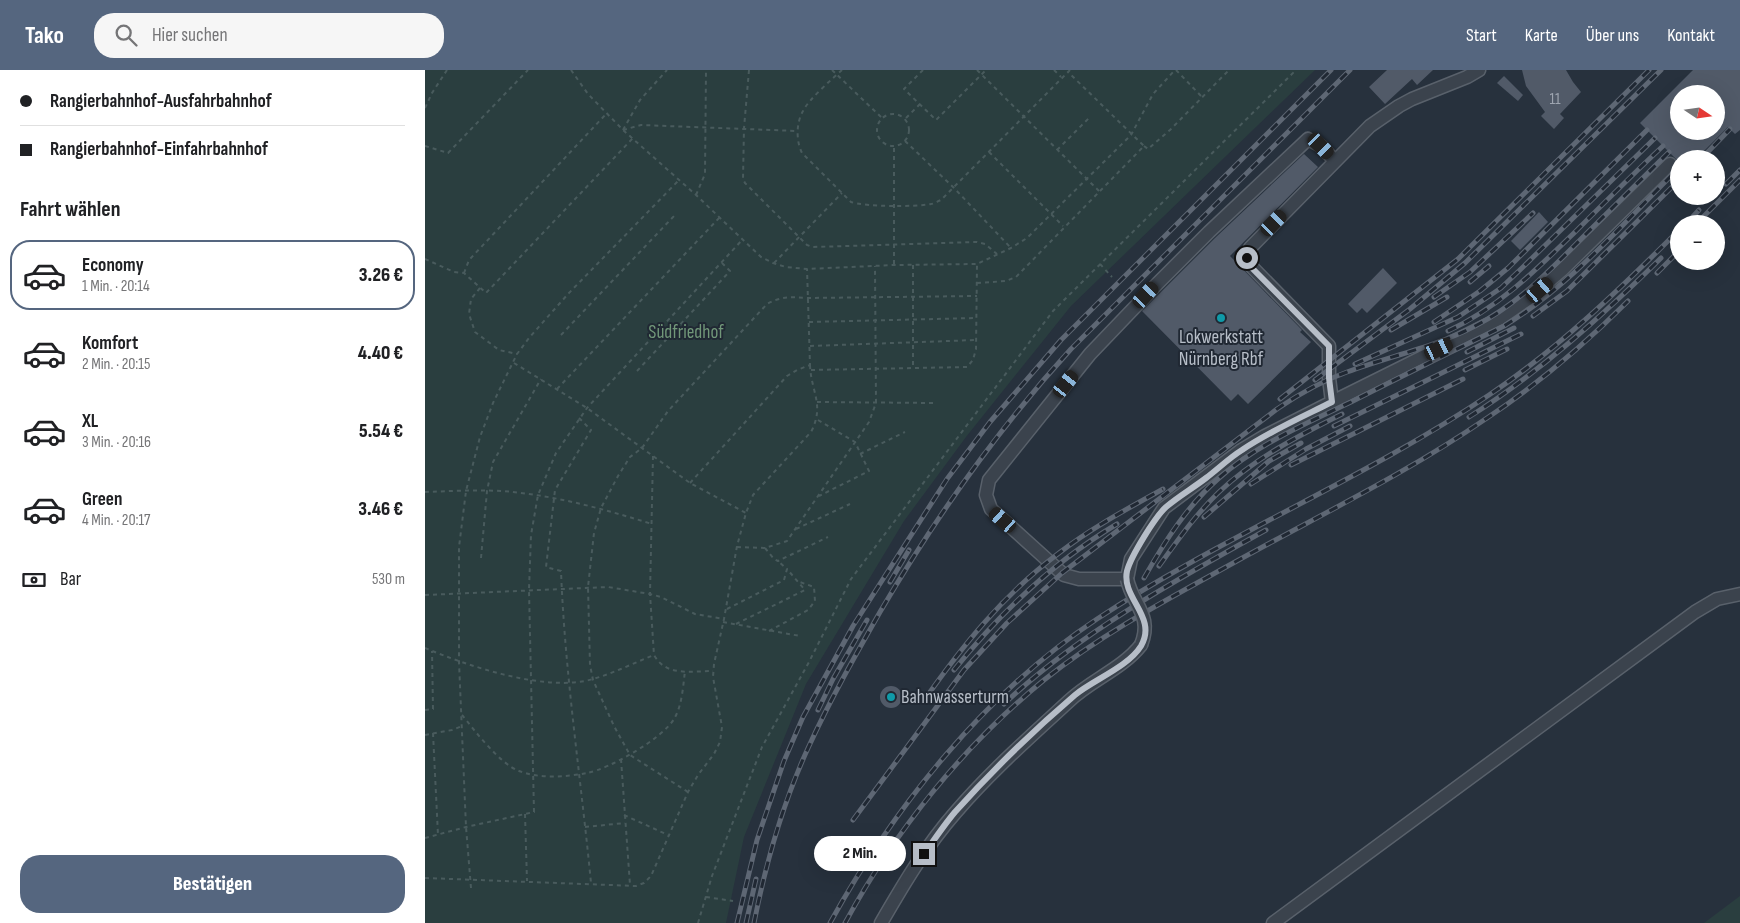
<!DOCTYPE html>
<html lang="de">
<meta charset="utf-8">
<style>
body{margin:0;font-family:"Sofia Sans Condensed",sans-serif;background:#f6f6f6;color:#202124;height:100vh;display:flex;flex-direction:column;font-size:19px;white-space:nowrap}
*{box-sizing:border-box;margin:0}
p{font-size:16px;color:#757577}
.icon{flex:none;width:28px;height:28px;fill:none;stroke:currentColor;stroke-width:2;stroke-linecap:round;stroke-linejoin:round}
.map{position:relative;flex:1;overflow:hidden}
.drawer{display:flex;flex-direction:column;background:#fff;width:425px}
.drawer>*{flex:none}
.banner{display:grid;align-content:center;height:110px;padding:0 20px;background:#fff}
.needle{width:32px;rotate:103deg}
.tools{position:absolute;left:1245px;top:15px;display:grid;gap:10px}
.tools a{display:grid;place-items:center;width:55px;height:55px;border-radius:50%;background:#fff;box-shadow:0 5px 20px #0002;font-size:25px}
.end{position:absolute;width:22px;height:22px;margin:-11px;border:6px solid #b7bec8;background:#111;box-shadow:0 0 0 2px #111}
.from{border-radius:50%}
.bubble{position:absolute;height:35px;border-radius:18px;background:#fff;box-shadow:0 5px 20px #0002;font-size:16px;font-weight:800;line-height:35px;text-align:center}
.car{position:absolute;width:15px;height:30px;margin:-15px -8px;border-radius:6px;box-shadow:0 0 4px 1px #0007;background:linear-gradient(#222 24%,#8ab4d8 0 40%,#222 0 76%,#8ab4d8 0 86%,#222 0)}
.banner b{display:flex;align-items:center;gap:18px;height:48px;font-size:19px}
.banner b+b{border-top:1px solid #e0e0e0}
.banner i{width:12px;height:12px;background:#202124}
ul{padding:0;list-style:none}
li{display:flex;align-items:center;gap:15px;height:70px;margin:0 10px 8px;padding:0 10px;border:2px solid transparent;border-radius:20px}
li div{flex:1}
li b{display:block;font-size:19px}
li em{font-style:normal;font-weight:800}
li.active{border-color:#55667f}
li>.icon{width:45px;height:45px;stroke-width:1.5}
h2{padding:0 20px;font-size:22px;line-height:60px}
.pay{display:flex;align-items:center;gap:12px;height:55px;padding:0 20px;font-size:19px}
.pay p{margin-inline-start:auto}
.action{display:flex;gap:10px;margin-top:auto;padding:10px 20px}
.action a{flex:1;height:58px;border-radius:20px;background:#55667f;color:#fff;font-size:20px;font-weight:800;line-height:58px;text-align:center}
header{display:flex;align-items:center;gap:30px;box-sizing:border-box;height:70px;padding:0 25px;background:#55667f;color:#fff}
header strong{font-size:24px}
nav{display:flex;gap:28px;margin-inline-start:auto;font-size:18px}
.search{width:350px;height:45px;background:#f6f6f6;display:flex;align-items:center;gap:12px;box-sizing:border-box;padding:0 18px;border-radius:20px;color:#757577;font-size:19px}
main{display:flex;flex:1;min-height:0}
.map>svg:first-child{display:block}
.green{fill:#2a3e3f}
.building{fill:#515a68;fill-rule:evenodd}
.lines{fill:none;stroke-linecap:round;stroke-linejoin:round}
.minor-casing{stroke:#59616b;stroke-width:15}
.path{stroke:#495b5d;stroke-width:2;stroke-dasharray:4 4;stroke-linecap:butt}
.minor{stroke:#3b434d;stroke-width:12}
.rail-casing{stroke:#5e6774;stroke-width:5}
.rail{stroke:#202833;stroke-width:3;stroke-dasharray:9;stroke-linecap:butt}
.minor-bridge-casing{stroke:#59616b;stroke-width:15;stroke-linecap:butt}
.minor-bridge{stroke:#3b434d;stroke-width:12}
.route{stroke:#b7bec8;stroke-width:6}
.culture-dot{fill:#0f9aa8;stroke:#202833;stroke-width:2}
.labels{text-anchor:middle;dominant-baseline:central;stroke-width:4;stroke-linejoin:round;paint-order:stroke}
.number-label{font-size:16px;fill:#9ea5b0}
.park-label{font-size:19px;fill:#719779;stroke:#202833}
.poi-label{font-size:19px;fill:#b7bec8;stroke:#202833}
</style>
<header>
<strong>Tako</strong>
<div class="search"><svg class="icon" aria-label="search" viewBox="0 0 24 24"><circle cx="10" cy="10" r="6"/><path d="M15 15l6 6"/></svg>Hier suchen</div>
<nav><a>Start</a><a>Karte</a><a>Über uns</a><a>Kontakt</a></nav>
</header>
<main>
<section class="drawer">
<div class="banner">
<b><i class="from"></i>Rangierbahnhof-Ausfahrbahnhof</b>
<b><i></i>Rangierbahnhof-Einfahrbahnhof</b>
</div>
<h2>Fahrt wählen</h2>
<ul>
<li class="active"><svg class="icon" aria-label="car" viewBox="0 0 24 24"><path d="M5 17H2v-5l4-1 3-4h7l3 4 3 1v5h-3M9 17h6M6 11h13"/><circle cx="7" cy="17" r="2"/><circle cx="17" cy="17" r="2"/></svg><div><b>Economy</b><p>1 Min. · 20:14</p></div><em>3.26 €</em></li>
<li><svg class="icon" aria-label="car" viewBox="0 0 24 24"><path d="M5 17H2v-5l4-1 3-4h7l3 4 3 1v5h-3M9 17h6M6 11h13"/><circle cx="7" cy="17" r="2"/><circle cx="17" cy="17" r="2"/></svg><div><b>Komfort</b><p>2 Min. · 20:15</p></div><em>4.40 €</em></li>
<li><svg class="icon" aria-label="car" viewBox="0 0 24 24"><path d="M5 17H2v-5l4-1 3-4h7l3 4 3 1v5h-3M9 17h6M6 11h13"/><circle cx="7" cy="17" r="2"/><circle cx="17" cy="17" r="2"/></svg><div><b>XL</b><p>3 Min. · 20:16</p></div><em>5.54 €</em></li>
<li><svg class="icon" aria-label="car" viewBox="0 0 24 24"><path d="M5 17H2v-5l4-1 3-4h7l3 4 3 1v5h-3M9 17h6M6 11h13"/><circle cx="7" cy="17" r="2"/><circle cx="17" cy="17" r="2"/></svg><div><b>Green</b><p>4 Min. · 20:17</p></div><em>3.46 €</em></li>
</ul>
<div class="pay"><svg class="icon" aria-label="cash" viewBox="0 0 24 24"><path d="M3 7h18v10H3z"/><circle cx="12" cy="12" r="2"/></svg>Bar<p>530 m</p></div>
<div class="action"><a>Bestätigen</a></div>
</section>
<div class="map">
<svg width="1315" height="853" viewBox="0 0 1315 853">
<rect width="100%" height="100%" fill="#27313d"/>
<g class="green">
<path d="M0 0H890L646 236 541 367 479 451 381 614 319 767 301 853H0Z"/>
<path d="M1315 826V853H1279Z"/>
</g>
<g class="building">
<path d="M962 0H1008L992 15 987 9 960 34 944 17Z"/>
<path d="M1097 0H1141L1148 12 1156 22 1135 44 1139 48 1129 59 1116 46 1120 42 1101 16Z"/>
<path d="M1268 0H1315V60L1310 64 1303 57 1271 89H1251L1215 53ZM1254 24H1291V61H1254Z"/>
<path d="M1079 6 1098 25 1093 31 1072 13Z"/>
<path d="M879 84 893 97 805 186 877 260 875 262 886 272 823 334 813 324 806 331 717 241 790 168Z"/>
<path d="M1114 142 1123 152 1095 180 1086 171Z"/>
<path d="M958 198 972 213 942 243 937 238 932 243 923 234Z"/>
<circle cx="466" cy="627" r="11"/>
</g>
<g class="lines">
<defs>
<g id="minor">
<path d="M910 91 896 76 883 69 784 162 732 214 665 284 564 410 561 425 566 439 639 505 654 509H702L706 489 739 438 815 381 840 366 907 332 904 308V276L821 191 825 178 945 56 974 36 987 29 1042 7 1054 0"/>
<path d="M907 332 1074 249 1103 229 1137 200 1245 94"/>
<path d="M456 853C478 815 501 776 530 743 565 702 605 667 644 631 666 610 697 599 716 575"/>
<path d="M848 853 1270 542 1292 529 1315 524"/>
</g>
</defs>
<use href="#minor" class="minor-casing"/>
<g class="path">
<path d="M146 0 163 24 198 60 271 125 336 187 348 193 361 197 382 199 469 195 552 194 586 178 602 168 706 65 728 24 750 0"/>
<path d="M324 0 319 58 318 109 320 113 382 175 388 177 552 172 560 174 572 184"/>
<path d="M407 0 457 48"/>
<path d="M417 0C407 9 383 30 378 41 371 53 371 71 377 83L426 132C441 137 490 137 506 134 509 134 513 131 516 130L645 0"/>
<path d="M498 0 479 19 511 50 561 0"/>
<path d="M552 0 674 121"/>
<path d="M629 0 636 7"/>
<path d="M751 0 777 27"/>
<path d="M0 38 7 23 22 0"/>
<circle cx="468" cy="60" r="16"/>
<path d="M481 48 495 34"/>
<path d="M198 60 216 55 372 61"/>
<path d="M198 60 215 30 242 0"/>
<path d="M480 71 529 118 586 178"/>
<path d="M0 76 23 83 103 0"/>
<path d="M719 76 723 79 745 60 804 0"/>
<path d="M632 80 664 48"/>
<path d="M564 82 638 156"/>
<path d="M271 125 280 104 281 0"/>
<path d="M0 189 29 202 39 203 61 223 208 68"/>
<path d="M349 193 417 123"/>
<path d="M469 194V76"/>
<path d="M675 194 687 207"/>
<path d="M488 195V299"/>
<path d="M39 203 44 190 182 43"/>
<path d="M552 213 581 211 591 207 719 76 643 2"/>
<path d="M55 218 46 229 44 244 50 262 74 280 92 284"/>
<path d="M384 252 551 248"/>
<path d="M136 265 249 146"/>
<path d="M385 276 551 270"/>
<path d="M89 293 162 338 265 413 321 443"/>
<path d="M386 300 542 297 548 290 551 279 552 194"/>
<path d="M212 301 305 201 296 192"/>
<path d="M132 319 295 147"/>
<path d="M392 332 509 333"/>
<path d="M154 348 166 360 130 420 121 497 136 501C140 605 156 709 166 813"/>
<path d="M393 350 430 372 444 401 394 426"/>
<path d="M435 384 480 362"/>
<path d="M228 386 225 524 229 585C241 607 266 601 288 601"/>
<path d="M265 413 362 306 372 300 385 295 382 199"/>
<path d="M0 422C29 421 60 419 88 422 136 427 182 440 227 454"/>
<path d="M371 459 425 434"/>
<path d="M312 477 340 478 362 471 444 352 451 333 450 196"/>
<path d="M340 478 349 489 353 491 403 467"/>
<path d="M56 488 62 421 68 392 116 309"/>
<path d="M0 525 183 517 225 524 236 527 270 544 299 549"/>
<path d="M302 539 359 510 362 499 353 491"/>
<path d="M298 552 375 566"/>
<path d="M311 554 380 520 362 499"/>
<path d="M344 561 383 540 390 531 389 517 372 511"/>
<path d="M0 578C43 596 122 623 168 609 189 603 209 593 229 585"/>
<path d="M0 640 8 639 7 581"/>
<path d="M37 645C50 661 75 694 94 701 114 709 141 707 162 703 184 699 237 669 249 649 257 636 258 617 260 601"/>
<path d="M8 663 13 765"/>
<path d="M0 665 27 660 37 656"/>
<path d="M196 689 205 815"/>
<path d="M263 722 205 685 189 656 168 610 165 595 163 517 169 463 176 438 193 406 205 387 217 378 243 341 342 234C356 226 367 227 383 228L552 226"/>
<path d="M100 744 102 811"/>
<path d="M199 745 243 765"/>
<path d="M160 757 200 753"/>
<path d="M0 768 41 757 109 742 104 520 106 465 113 425 131 383 162 338 318 169"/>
<path d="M0 808 211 816 219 813 226 806 263 722 273 705 289 684 295 672 297 657 288 607 289 594 299 549 312 476 321 443 328 425 386 362C400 335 386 322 385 295"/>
<path d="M46 818 41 757 34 592V477L41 421 55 367 68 333 92 284 104 268 143 224 254 110"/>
<path d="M281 827 308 831"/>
<path d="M273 853 287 806 337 677 384 592 426 509 628 241 871 0"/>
</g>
<use href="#minor" class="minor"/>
<defs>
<g id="rail">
<path d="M1276 89 1305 59"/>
<path d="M1301 114 1315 100"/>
<path d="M1261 154 1274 140"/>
<path d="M1271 154 1315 110"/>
<path d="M1232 203 1254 181"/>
<path d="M1045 212 1064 196"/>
<path d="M1009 227 1045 202 1108 143"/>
<path d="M1108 246 1142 221 1254 110"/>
<path d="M1009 252 1055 221 1083 198 1222 60"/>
<path d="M966 260 1022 227"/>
<path d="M1023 261C1073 238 1111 200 1150 162 1179 133 1208 104 1238 76"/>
<path d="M1042 282 1089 258"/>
<path d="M930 294 1033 247 1076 218 1098 197 1230 68"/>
<path d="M1040 300 1082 279"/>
<path d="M890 310 985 239 1040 193 1236 0"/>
<path d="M855 329 1033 189 1224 0"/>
<path d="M1044 347C1115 302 1176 247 1236 188"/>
<path d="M909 356 1096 264"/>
<path d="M866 395 1038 309"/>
<path d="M826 414 881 379 925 356"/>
<path d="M779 447 844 391 876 373"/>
<path d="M734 496C753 470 771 444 794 422 830 388 873 366 917 344"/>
<path d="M719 508C740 471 762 436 794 408 833 374 880 354 926 332 977 306 1028 281 1079 256 1145 216 1199 152 1254 98"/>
<path d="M465 512 484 480"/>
<path d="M529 600C575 543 628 492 692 454"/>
<path d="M498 632C537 576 579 524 634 483 666 458 702 439 738 419"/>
<path d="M579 634C654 563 751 510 841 460"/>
<path d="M393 640 408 609 442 550"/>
<path d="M428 750 539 600 582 553 637 503 852 339C874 324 897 311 922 302 965 286 1010 277 1050 256 1095 233 1128 197 1163 162 1190 135 1217 109 1244 82"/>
<path d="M312 853 332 770 359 691 378 647 428 556 522 409 565 352 636 270 906 0"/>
<path d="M321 853 331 809"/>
<path d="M329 853C341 792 358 732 384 676 405 630 430 586 455 542 510 448 572 360 646 279L925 0"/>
<path d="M405 853C469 737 560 623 672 549 798 466 939 409 1064 325 1134 278 1194 220 1254 160"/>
<path d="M420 853C470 761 538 676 619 610 678 563 745 528 810 492 895 445 982 403 1062 348 1113 314 1160 274 1203 231"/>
</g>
</defs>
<use href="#rail" class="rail-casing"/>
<use href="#rail" class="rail"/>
<defs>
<path id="minor-bridge" d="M702 509C708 536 728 545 716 575"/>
</defs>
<use href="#minor-bridge" class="minor-bridge-casing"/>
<use href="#minor-bridge" class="minor-bridge"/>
</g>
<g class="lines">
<path class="route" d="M499 784C509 770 519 755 530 742 566 702 609 660 650 625 668 610 703 597 716 576 733 547 696 528 702 501 706 486 730 447 741 437 754 426 768 418 781 408 793 399 804 388 817 380 845 361 877 347 907 332L904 308V276L821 192 822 188"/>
</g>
<g class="culture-dot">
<circle cx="796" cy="248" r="5"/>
<circle cx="466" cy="627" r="5"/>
</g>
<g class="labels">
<g class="number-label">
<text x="1130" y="29">11</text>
</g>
<g class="park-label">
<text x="261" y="262">Südfriedhof</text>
</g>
<g class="poi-label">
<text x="796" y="267">Lokwerkstatt<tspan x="796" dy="22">Nürnberg Rbf</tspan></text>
<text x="476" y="627" text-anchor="start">Bahnwasserturm</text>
</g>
</g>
</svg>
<div class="tools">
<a><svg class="needle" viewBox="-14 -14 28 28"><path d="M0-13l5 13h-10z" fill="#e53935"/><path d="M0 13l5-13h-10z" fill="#757577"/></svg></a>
<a>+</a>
<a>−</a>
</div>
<i class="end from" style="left:822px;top:188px"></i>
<i class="end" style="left:499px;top:784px"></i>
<div class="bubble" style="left:389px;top:766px;width:92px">2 Min.</div>
<i class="car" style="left:896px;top:76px;rotate:135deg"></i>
<i class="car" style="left:849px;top:153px;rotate:44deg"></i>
<i class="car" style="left:1115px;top:220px;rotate:49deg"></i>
<i class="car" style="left:721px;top:225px;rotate:43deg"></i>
<i class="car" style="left:1014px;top:279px;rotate:64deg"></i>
<i class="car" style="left:641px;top:314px;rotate:39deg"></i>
<i class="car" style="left:578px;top:450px;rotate:311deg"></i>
</div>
</main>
